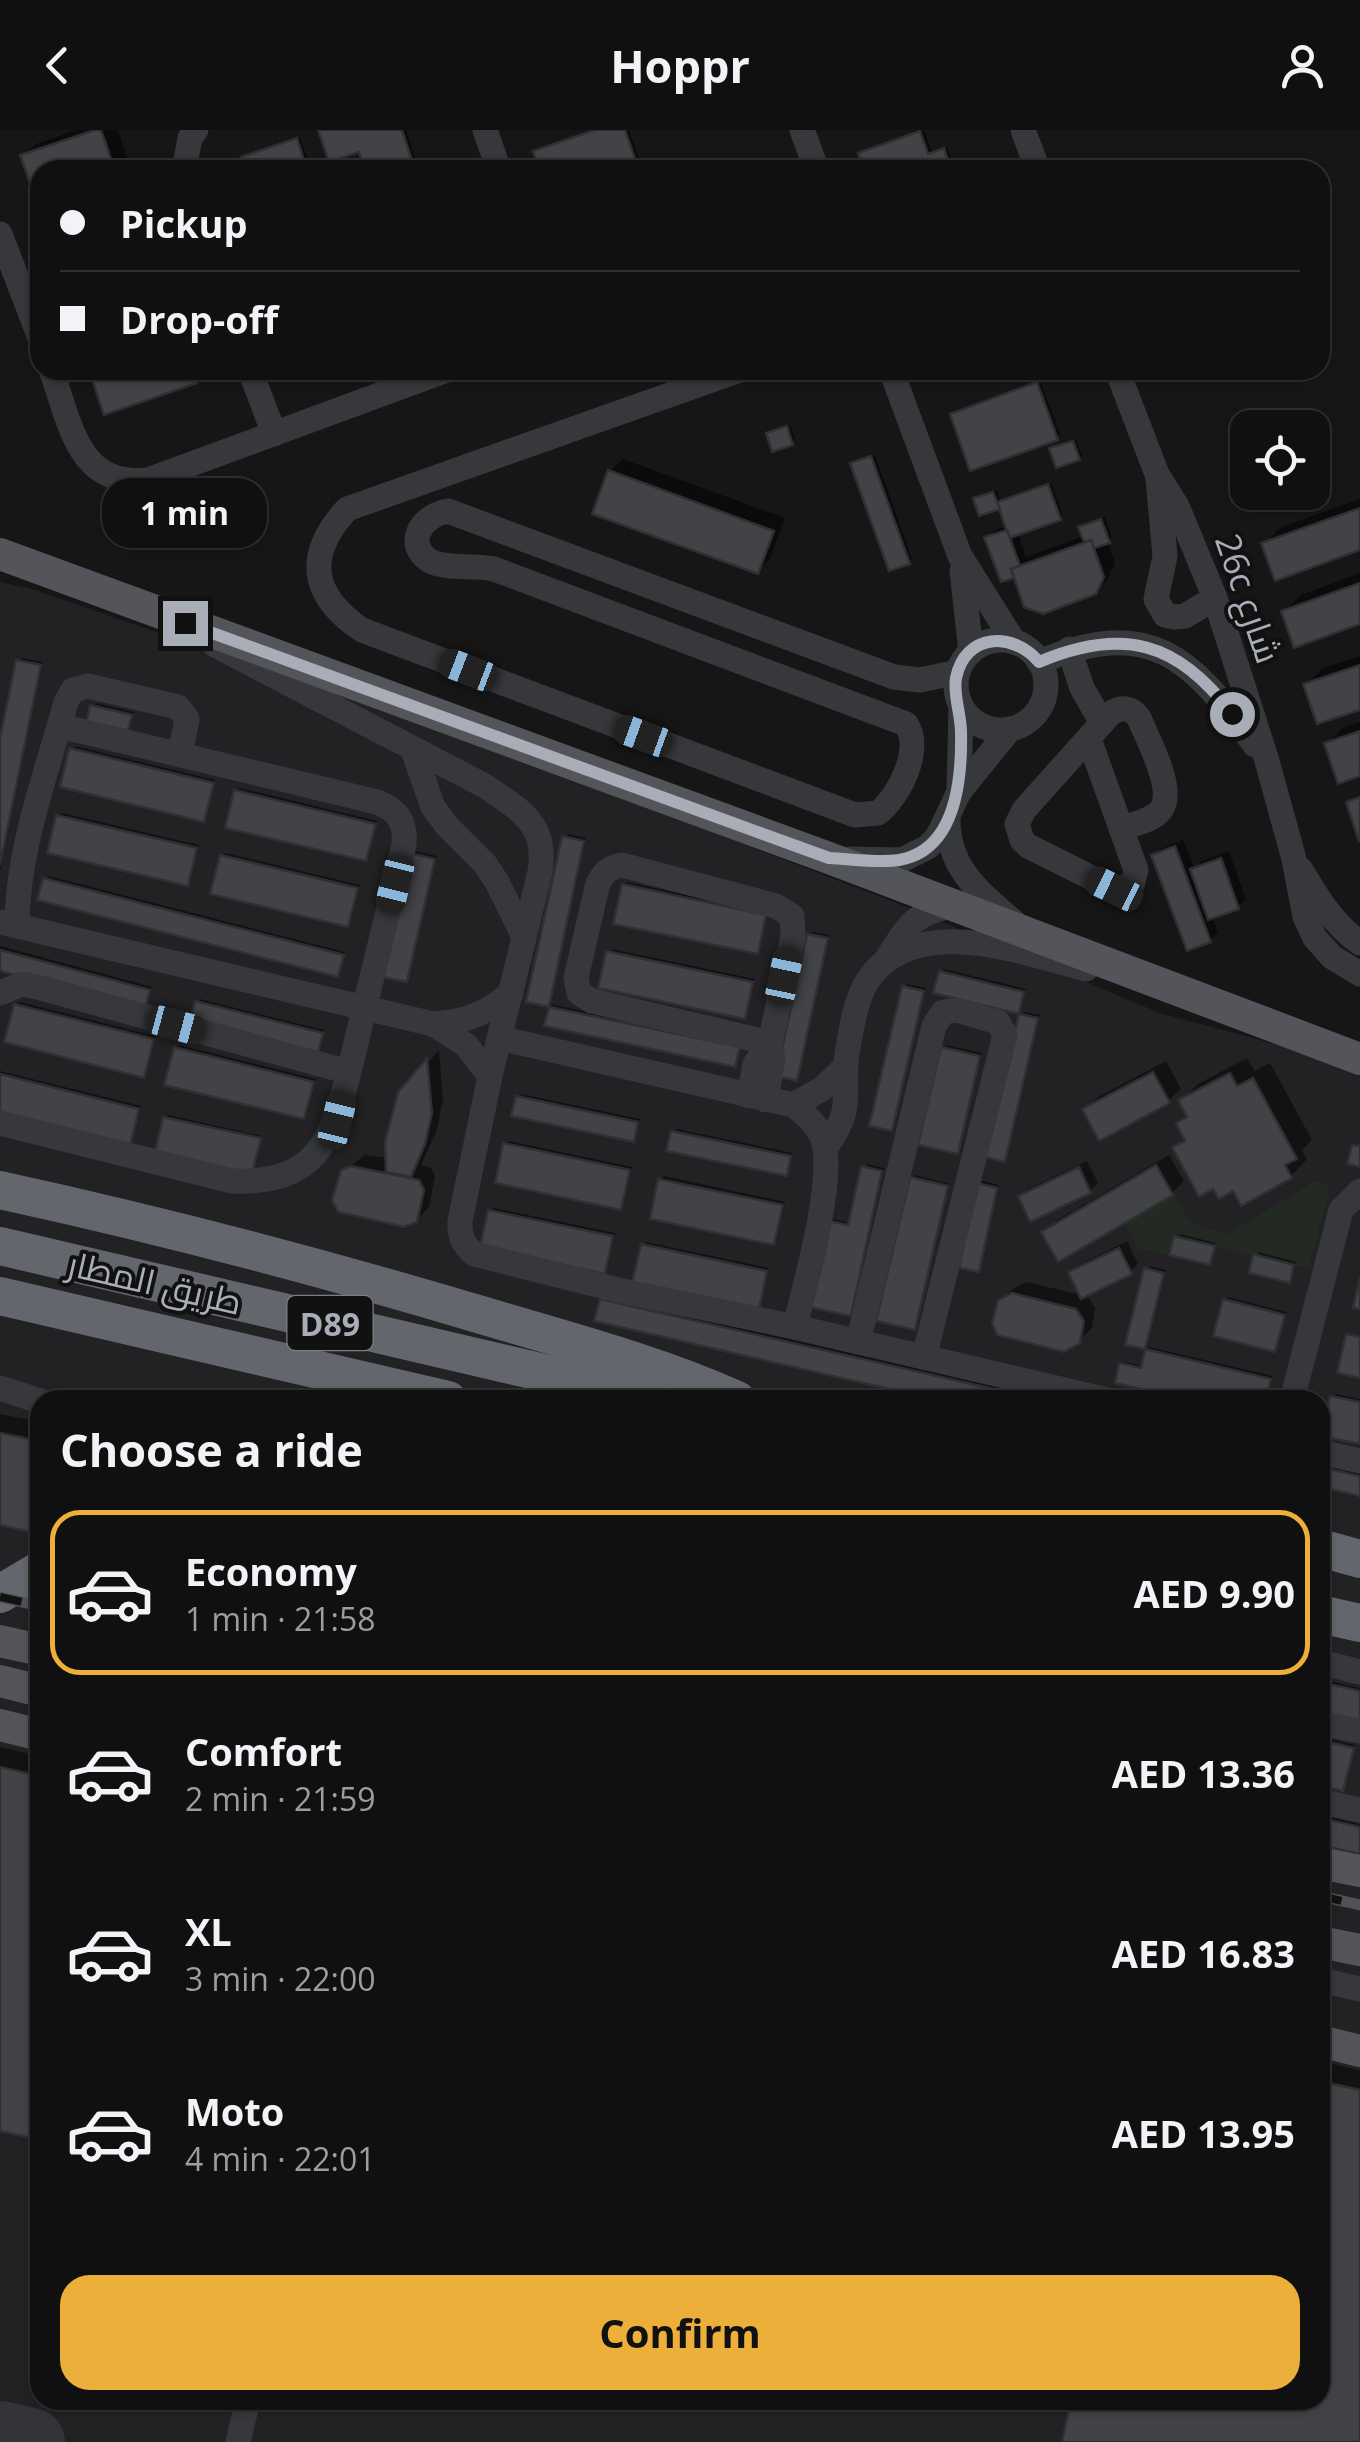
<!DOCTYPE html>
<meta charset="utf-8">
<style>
body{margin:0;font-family:"Open Sans",Cairo,sans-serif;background:#19191a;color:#f1f3f6;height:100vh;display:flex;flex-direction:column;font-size:38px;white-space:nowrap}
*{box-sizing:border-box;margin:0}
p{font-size:32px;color:#9c9d9f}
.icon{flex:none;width:55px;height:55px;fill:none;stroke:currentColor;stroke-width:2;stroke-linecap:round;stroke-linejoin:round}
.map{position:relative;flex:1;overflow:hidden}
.panel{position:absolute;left:30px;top:1260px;width:1300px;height:1020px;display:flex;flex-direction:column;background:#101011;border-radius:30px;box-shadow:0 2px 8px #0004,0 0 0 2px #303031}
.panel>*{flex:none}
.hud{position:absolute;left:30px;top:30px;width:1300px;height:220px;border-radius:30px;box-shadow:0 2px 8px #0004,0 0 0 2px #303031;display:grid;align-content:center;height:220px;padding:0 30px;background:#101011}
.tools{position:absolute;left:1230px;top:280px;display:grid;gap:20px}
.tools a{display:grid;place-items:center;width:100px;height:100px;border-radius:20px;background:#101011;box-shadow:0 2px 8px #0004,0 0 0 2px #303031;font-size:50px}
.end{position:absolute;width:45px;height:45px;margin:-22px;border:12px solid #a8adb7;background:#111;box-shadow:0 0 0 5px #111}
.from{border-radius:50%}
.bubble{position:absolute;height:70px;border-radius:30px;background:#101011;box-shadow:0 2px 8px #0004,0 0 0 2px #303031;font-size:32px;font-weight:700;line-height:70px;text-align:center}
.car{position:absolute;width:30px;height:60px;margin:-30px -15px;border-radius:12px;box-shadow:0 0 8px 2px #0007;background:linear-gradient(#222 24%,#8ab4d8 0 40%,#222 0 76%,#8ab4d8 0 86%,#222 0)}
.hud b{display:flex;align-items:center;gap:35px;height:95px;font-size:38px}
.hud b+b{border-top:2px solid #303031}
.hud i{width:25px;height:25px;background:#f1f3f6}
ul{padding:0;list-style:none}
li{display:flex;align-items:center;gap:30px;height:165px;margin:0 20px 15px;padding:0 10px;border:5px solid transparent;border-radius:30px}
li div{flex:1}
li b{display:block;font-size:38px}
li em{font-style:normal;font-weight:700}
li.active{border-color:#ebaf3a}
li>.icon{width:90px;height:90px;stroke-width:1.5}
h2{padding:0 30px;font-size:45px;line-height:120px}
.cta{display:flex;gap:20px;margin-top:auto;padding:20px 30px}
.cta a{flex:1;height:115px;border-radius:30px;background:#ebaf3a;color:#111;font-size:40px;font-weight:700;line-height:115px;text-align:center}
header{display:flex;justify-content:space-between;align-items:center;height:130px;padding:0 30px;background:#101011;font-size:45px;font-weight:700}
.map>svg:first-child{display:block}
.built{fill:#222224;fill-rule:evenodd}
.green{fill:#222a23}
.shadow{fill:#0007}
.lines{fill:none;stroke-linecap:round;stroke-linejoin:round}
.taxiway{stroke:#333437;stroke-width:68}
.building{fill:#424347;stroke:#303033;stroke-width:2.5}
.minor{stroke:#37383c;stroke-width:25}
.major{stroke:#53555b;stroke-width:32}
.highway{stroke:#63666d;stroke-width:38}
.rail-casing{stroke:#505257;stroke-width:11}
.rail{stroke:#111112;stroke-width:8;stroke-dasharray:22;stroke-linecap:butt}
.route{stroke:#a8adb7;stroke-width:12}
.labels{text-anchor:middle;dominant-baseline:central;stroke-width:8;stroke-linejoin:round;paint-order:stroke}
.shield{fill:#111112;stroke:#7b7e86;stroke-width:2.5}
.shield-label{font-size:32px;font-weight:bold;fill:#a8adb7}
.street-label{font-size:35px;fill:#a8adb7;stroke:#111112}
</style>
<header><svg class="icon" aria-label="back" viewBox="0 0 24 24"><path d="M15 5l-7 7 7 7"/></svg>Hoppr<svg class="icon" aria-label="person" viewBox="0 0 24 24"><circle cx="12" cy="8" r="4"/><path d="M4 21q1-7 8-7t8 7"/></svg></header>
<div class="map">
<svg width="1360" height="2312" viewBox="0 0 1360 2312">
<rect width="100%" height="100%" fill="#161617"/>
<path class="built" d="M0 452 32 459 518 627 899 774 1160 883 1300 921 1360 943V2312H0ZM40 1270H1320V2270H40Z"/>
<path class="green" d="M1316 1051 1330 1056 1309 1138 1174 1107 1169 1125 1138 1119 1125 1093 1173 1065 1191 1093 1227 1104Z"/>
<g class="shadow">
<path d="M76 0H118L127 28 115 40H40V66L23 26 36 14Z"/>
<path d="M321 0H406L417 34 407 40H368L360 19Z"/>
<path d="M593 0H629L643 40H542L536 22 539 19Z"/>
<path d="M924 0 932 22 947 17 955 40H867L861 24 864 20Z"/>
<path d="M300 7 311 40H248L243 28 247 24Z"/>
<path d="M92 240H206L195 251Z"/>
<path d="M1040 251 1060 304 1056 307 952 285Z"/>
<path d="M790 295 795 309 792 312 769 304Z"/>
<path d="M1076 309 1082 325 1079 328 1052 319Z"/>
<path d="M875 325 912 429 909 432 853 334Z"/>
<path d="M623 329 785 388 770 429 758 441 610 341Z"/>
<path d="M1051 353 1063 385 1018 402 1026 427 1084 406 1081 398 1084 394 1105 387 1112 407 1108 412 1115 433 1108 449 1095 462 1016 445 1002 449 987 407 995 400 1008 396 1001 376 976 369 997 360 1000 370Z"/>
<path d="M1360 369V418L1264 414 1281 397Z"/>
<path d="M1360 443V491L1284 482 1301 465Z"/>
<path d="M1360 526V577L1306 555 1323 538Z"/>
<path d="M22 528 43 532 0 741V621Z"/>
<path d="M96 573 134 582 130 597 127 601 93 577Z"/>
<path d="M1360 592V643L1327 614 1344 597Z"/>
<path d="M75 616 215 650 207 686 203 689 72 620Z"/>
<path d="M240 658 377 691 369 725 365 728 237 662Z"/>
<path d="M62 683 199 715 191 750 187 753 58 686Z"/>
<path d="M568 704 586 708 550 874 742 914 735 934 547 895 552 875 529 870Z"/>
<path d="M1183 710 1194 738 1200 732 1229 721 1246 769 1238 777 1212 786 1218 802 1210 810 1154 726 1162 718Z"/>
<path d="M415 721 437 726 406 850 384 845Z"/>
<path d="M225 723 360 755 351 791 348 795 222 726Z"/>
<path d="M49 746 345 822 340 841 337 844 45 749Z"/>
<path d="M627 752 768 782 760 818 757 822 624 756Z"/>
<path d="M813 802 830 805 797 948 809 805Z"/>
<path d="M0 816 152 857 147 874 144 877 0 838Z"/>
<path d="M612 819 755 849 747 883 744 887 608 822Z"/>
<path d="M944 839 1026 859 1021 878 1018 881 941 842Z"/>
<path d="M907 854 926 858 891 998 904 857Z"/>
<path d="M200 869 324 900 320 917 317 920 197 872Z"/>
<path d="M20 872 156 906 147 942 143 945 16 875Z"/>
<path d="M1024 882 1040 885 1004 1029 1021 885Z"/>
<path d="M179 915 316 949 307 983 304 987 176 918Z"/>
<path d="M946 915 982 923 957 1022 943 918Z"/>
<path d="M439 920 443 969 437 1000 421 1035 431 1038 435 1046 429 1077 416 1090 343 1042 365 1025 388 1028 401 964Z"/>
<path d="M1247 928 1255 941 1270 933 1312 1010 1302 1020 1307 1029 1291 1046 1234 1058 1176 1018 1186 1007 1179 994 1189 984 1181 971 1198 954Z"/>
<path d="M1166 931 1181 959 1168 971 1085 979 1098 967Z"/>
<path d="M0 941 141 976 132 1011 129 1014 0 982Z"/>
<path d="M521 964 640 989 636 1006 633 1009 518 968Z"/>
<path d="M168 985 262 1006 255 1038 252 1041 165 988Z"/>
<path d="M676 999 793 1023 789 1040 786 1044 673 1002Z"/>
<path d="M509 1011 632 1037 624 1074 621 1077 506 1014Z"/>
<path d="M1169 1025 1184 1051 1172 1063 1045 1102 1057 1090Z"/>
<path d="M1087 1031 1098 1053 1090 1061 1021 1067 1028 1059Z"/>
<path d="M867 1034 884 1038 850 1183 830 1092 834 1089 851 1093Z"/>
<path d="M915 1045 950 1054 914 1197 912 1049Z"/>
<path d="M664 1046 785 1072 777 1109 773 1112 661 1050Z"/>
<path d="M983 1051 999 1055 978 1139 980 1054Z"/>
<path d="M494 1078 615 1103 608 1138 604 1141 490 1081Z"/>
<path d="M1180 1104 1216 1113 1213 1129 1209 1133 1176 1108Z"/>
<path d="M1127 1111 1138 1134 1130 1142 1086 1164 1095 1178 1092 1198 1078 1211 1000 1171 1014 1158 1026 1152 1082 1165 1071 1143 1079 1135Z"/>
<path d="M646 1112 769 1138 761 1174 758 1177 643 1115Z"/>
<path d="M1259 1122 1296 1132 1292 1147 1289 1150 1256 1126Z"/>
<path d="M1150 1136 1166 1140 1145 1216 1273 1246 1267 1270H1197L1122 1235 1125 1232 1144 1236 1150 1218 1128 1213Z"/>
<path d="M605 1167 1003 1258 1001 1270H949L602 1170Z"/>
<path d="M1228 1167 1287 1182 1275 1220 1225 1170Z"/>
<path d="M1336 1264 1360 1269V1311L1333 1267Z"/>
<path d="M0 1284 40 1292V1401L0 1393Z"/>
<path d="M1320 1334 1360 1343V1364L1320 1355Z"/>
<path d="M1320 1549 1360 1558V1590L1320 1581Z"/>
<path d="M1320 1607 1355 1615 1343 1659 1320 1653Z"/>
<path d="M0 1617 40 1626V2008L0 1998Z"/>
<path d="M1320 1685 1360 1694V1721L1320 1712Z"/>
<path d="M1320 1931 1360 1940V2312H1064L1074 2270H1320Z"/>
</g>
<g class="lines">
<path class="taxiway" d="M0 2305 31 2312"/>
</g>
<g class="building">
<path d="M95 0H101L115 40H40V69L36 70 20 25Z"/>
<path d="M318 0H402L415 40H365L359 22 329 32Z"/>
<path d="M595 0H625L639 40H539L533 21Z"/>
<path d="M920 1 928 24 944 18 951 40H864L858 23Z"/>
<path d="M297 8 307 40H245L241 27Z"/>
<path d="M89 240H192L197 253 104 285Z"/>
<path d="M1037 252 1058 310 970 341 950 284Z"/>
<path d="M787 296 793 315 772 322 766 303Z"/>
<path d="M1073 311 1080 330 1056 338 1049 318Z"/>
<path d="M871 326 910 434 889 441 850 333Z"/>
<path d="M608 340 774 401 758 444 592 384Z"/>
<path d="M1048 354 1061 390 1009 408 997 372Z"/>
<path d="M993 362 1000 379 979 386 973 368Z"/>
<path d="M1360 378V420L1275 451 1261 413Z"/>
<path d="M1101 389 1110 413 1094 418 1091 410 1084 412 1078 397Z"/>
<path d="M1007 400 1020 436 1011 439 1014 448 1001 452 984 407Z"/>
<path d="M1091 410 1104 447 1096 464 1043 484 1024 477 1011 439Z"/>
<path d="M1360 453V494L1294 518 1281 481Z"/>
<path d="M16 530 41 535 0 735V608Z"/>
<path d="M1360 535V580L1317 594 1303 554Z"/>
<path d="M90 575 132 585 127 603 86 594Z"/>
<path d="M1360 601V646L1338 654 1324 613Z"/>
<path d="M69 618 214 653 204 692 60 657Z"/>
<path d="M234 660 376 694 366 731 225 698Z"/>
<path d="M1360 667V711H1359L1346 672Z"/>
<path d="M56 685 197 718 188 756 47 723Z"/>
<path d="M562 706 584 711 549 877 526 872Z"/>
<path d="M1175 716 1211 812 1187 821 1151 725Z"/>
<path d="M409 723 435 729 407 852 381 847Z"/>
<path d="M220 725 358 758 348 797 210 764Z"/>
<path d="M1221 728 1239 779 1208 790 1190 739Z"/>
<path d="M43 748 344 825 338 847 37 770Z"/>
<path d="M622 754 766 785 758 824 613 794Z"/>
<path d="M807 804 828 808 797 951 776 946Z"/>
<path d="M0 820 150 860 145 880 0 841Z"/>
<path d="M606 821 753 852 745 889 598 858Z"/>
<path d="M939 841 1024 862 1019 884 933 863Z"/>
<path d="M902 856 924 861 892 1001 869 996Z"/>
<path d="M195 871 323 903 318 923 190 890Z"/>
<path d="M14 874 154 909 144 948 4 912Z"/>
<path d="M549 877 740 917 735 937 544 896Z"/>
<path d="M1019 884 1038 888 1005 1032 985 1027Z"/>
<path d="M174 917 314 952 304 989 164 955Z"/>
<path d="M941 917 980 926 958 1024 918 1015Z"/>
<path d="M427 928 432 983 425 1014 411 1047 386 1042 385 1012 398 962Z"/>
<path d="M1153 942 1170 973 1099 1011 1082 979Z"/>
<path d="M1230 943 1237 956 1253 948 1297 1029 1285 1035 1292 1048 1241 1076 1233 1061 1219 1069 1213 1059 1199 1067 1172 1017 1185 1011 1176 993 1187 987 1178 970Z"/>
<path d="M0 944 139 979 130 1017 0 985Z"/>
<path d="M516 966 638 992 634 1012 511 986Z"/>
<path d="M163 987 261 1008 252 1044 155 1022Z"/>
<path d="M671 1001 791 1026 787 1046 666 1021Z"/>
<path d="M503 1013 630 1040 621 1080 495 1053Z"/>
<path d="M1352 1015 1360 1016V1037L1347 1034Z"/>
<path d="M1156 1035 1173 1065 1058 1132 1041 1102Z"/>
<path d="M351 1036 419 1050 424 1060 417 1092 404 1097 338 1082 332 1070 341 1040Z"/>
<path d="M861 1036 882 1041 851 1186 809 1177 828 1091 848 1095Z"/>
<path d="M1079 1037 1091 1063 1030 1092 1018 1066Z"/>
<path d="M910 1047 948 1056 915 1200 876 1191Z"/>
<path d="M658 1049 783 1075 774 1115 650 1089Z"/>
<path d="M977 1053 997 1058 979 1142 959 1138Z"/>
<path d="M488 1080 613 1106 605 1144 480 1117Z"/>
<path d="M1174 1106 1215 1116 1210 1135 1169 1125Z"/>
<path d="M641 1114 767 1141 759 1180 632 1153Z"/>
<path d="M1119 1118 1132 1144 1081 1169 1068 1142Z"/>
<path d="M1253 1124 1294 1135 1290 1153 1249 1143Z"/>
<path d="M1144 1138 1164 1143 1145 1219 1125 1215Z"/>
<path d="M1360 1148V1179L1353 1178Z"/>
<path d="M1012 1163 1076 1179 1084 1191 1080 1213 1064 1222 997 1205 992 1193 998 1170Z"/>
<path d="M600 1169 1002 1261 1000 1270H937L594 1191Z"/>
<path d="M1223 1169 1285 1185 1275 1222 1213 1206Z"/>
<path d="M1346 1204 1360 1207V1248L1337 1243Z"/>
<path d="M1145 1219 1271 1249 1266 1270H1186L1115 1253 1119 1233 1141 1238Z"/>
<path d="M1330 1266 1360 1272V1314L1321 1306Z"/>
<path d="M0 1303 40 1311V1404L0 1395Z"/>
<path d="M1320 1337 1360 1346V1366L1320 1357Z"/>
<path d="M1320 1552 1360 1561V1592L1320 1584Z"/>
<path d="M1320 1610 1354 1618 1343 1661 1320 1656Z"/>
<path d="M0 1637 40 1646V2010L0 2001Z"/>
<path d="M1320 1688 1360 1697V1724L1320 1715Z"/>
<path d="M1320 1951 1360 1960V2312H1062L1071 2270H1320Z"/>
</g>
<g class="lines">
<g class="minor">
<path d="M485 0 499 40"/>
<path d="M802 0 817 40"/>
<path d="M1023 0 1038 40"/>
<path d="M184 40 190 8 196 0"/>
<path d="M0 104 40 208"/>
<path d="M51 240C71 294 77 357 148 350L447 240"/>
<path d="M250 240 274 304"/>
<path d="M740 240 347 379C305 425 310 465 362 500L855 685 878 683C900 666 923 618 906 594L494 439C477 435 444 439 430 431 403 414 422 385 448 381L894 547 920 550 958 542"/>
<path d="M891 240 960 426 1014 512"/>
<path d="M1117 240 1157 344 1177 376 1215 468 1267 631 1294 729 1305 787 1315 808 1332 827 1360 844"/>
<path d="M1158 349 1165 426 1156 469 1165 485 1174 487 1185 486 1215 468"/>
<path d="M962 441 971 522"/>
<circle cx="1001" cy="555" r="45"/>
<path d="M215 515 485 656C520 680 548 694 540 742L490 946 460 1091C459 1106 463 1114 474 1124L618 1160 795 1197 1107 1270"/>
<path d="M1069 519 1082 558 1102 593"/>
<path d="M1039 532C1151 485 1191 528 1255 615"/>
<path d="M60 596 377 672C398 680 406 692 404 715L349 942"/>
<path d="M1089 609 1136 740 1132 755 1114 759 1028 716 1022 710 1017 694 1024 680 1110 584C1121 576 1131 577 1139 588 1148 610 1177 662 1160 681 1151 691 1134 694 1122 698"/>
<path d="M413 620 433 677 448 697 485 734 497 752 524 807"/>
<path d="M959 662 961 576"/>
<path d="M948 688C947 738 980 763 1015 793"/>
<path d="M851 729 902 730 928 717 938 706 959 662 1010 599"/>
<path d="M622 735 776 776 792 786 793 806 770 913 592 871 579 863 576 848 597 757C602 743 608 738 622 735Z"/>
<path d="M1301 740C1318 768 1333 794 1360 813"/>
<path d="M0 792 433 894 466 915 490 946"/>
<path d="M17 796C17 720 46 645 66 572L73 560 88 556 178 577 187 589 180 624"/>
<path d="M885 832C906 799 913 781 954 776"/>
<path d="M0 863 22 854 37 857 349 942C331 1013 315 1054 232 1051L0 993"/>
<path d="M433 894C464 892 487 884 511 863"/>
<path d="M499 908 793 975C808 986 823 1000 825 1018 831 1064 806 1151 795 1197"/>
<path d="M749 966 755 934 770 913"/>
<path d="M766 970 773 929 770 913"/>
<path d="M793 975 822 959 846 936"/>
<path d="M825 1019C856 975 841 970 847 924 851 901 855 870 868 850 914 781 1024 823 1086 839"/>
<path d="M858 1212 934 896 943 882 957 880 998 892 1005 905 924 1227"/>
<path d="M0 1258 40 1271"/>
<path d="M1292 1270 1341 1080 1360 1061"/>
<path d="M1320 1322 1360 1331"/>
<path d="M1320 1532 1360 1542"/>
<path d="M1320 1593 1360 1601"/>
<path d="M1320 1671 1360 1680"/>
<path d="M1320 1850 1360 1859"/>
<path d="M238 2312 248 2270"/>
</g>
<g class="major">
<path d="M0 424 829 728 1360 929"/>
<path d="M0 1511 40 1520"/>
<path d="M0 1551 40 1561"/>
<path d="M0 1595 40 1605"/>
<path d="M1320 1733 1360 1741"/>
<path d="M1320 1812 1360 1820"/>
<path d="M1320 1911 1360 1921"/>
</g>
<g class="highway">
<path d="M0 1060C161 1095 320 1137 478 1184 565 1210 654 1233 737 1270"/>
<path d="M0 1116 660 1270"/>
<path d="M0 1166 448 1270"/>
<path d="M1320 1418 1360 1429"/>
<path d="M0 1464 40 1440"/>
<path d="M1320 1484 1360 1493"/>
</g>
<defs>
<g id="rail">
<path d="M0 1467 40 1476"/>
<path d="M1320 1766 1360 1775"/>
</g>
</defs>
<use href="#rail" class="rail-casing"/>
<use href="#rail" class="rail"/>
</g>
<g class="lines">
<path class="route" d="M185 493 829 728C852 729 877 733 899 730 957 720 962 648 961 602 961 584 953 565 956 548 965 503 1013 501 1039 532 1122 497 1178 511 1232 584"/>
</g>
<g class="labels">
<rect class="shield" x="287.5" y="1166" width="85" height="54" rx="8"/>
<g class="shield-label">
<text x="330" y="1193">D89</text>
</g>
<g class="street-label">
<text transform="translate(1249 468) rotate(71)">26c شارع</text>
<text transform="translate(155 1152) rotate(13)">طريق المطار</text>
</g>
</g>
</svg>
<div class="tools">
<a><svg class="icon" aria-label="locate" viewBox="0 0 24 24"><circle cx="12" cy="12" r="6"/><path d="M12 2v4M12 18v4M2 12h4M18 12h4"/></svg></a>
</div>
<i class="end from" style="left:1232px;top:584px"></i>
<i class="end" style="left:185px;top:493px"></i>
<div class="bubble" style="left:102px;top:348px;width:165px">1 min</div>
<i class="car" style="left:468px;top:540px;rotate:291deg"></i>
<i class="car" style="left:643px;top:606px;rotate:290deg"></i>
<i class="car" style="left:395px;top:754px;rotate:194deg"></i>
<i class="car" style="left:1114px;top:759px;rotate:296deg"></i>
<i class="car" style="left:784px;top:846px;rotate:12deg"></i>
<i class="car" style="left:176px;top:895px;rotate:105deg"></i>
<i class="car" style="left:337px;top:990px;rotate:14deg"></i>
<div class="hud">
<b><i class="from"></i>Pickup</b>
<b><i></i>Drop-off</b>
</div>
<section class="panel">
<h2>Choose a ride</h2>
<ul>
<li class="active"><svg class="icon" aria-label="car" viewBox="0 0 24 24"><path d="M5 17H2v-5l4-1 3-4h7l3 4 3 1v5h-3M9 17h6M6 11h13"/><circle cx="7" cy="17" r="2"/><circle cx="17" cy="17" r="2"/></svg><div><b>Economy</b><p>1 min · 21:58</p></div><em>AED 9.90</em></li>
<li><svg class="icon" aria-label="car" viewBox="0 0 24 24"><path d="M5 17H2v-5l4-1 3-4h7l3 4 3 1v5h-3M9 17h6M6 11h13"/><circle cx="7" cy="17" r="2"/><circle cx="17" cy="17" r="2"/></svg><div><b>Comfort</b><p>2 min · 21:59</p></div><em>AED 13.36</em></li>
<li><svg class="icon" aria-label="car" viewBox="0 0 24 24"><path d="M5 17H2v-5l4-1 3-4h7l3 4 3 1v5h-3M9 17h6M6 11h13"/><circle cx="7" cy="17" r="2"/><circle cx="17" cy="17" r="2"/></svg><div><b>XL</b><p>3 min · 22:00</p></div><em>AED 16.83</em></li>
<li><svg class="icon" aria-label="car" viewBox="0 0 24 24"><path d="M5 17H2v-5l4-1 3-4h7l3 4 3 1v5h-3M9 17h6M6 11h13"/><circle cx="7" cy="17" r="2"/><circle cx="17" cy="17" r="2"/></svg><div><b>Moto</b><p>4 min · 22:01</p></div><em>AED 13.95</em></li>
</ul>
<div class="cta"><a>Confirm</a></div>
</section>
</div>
